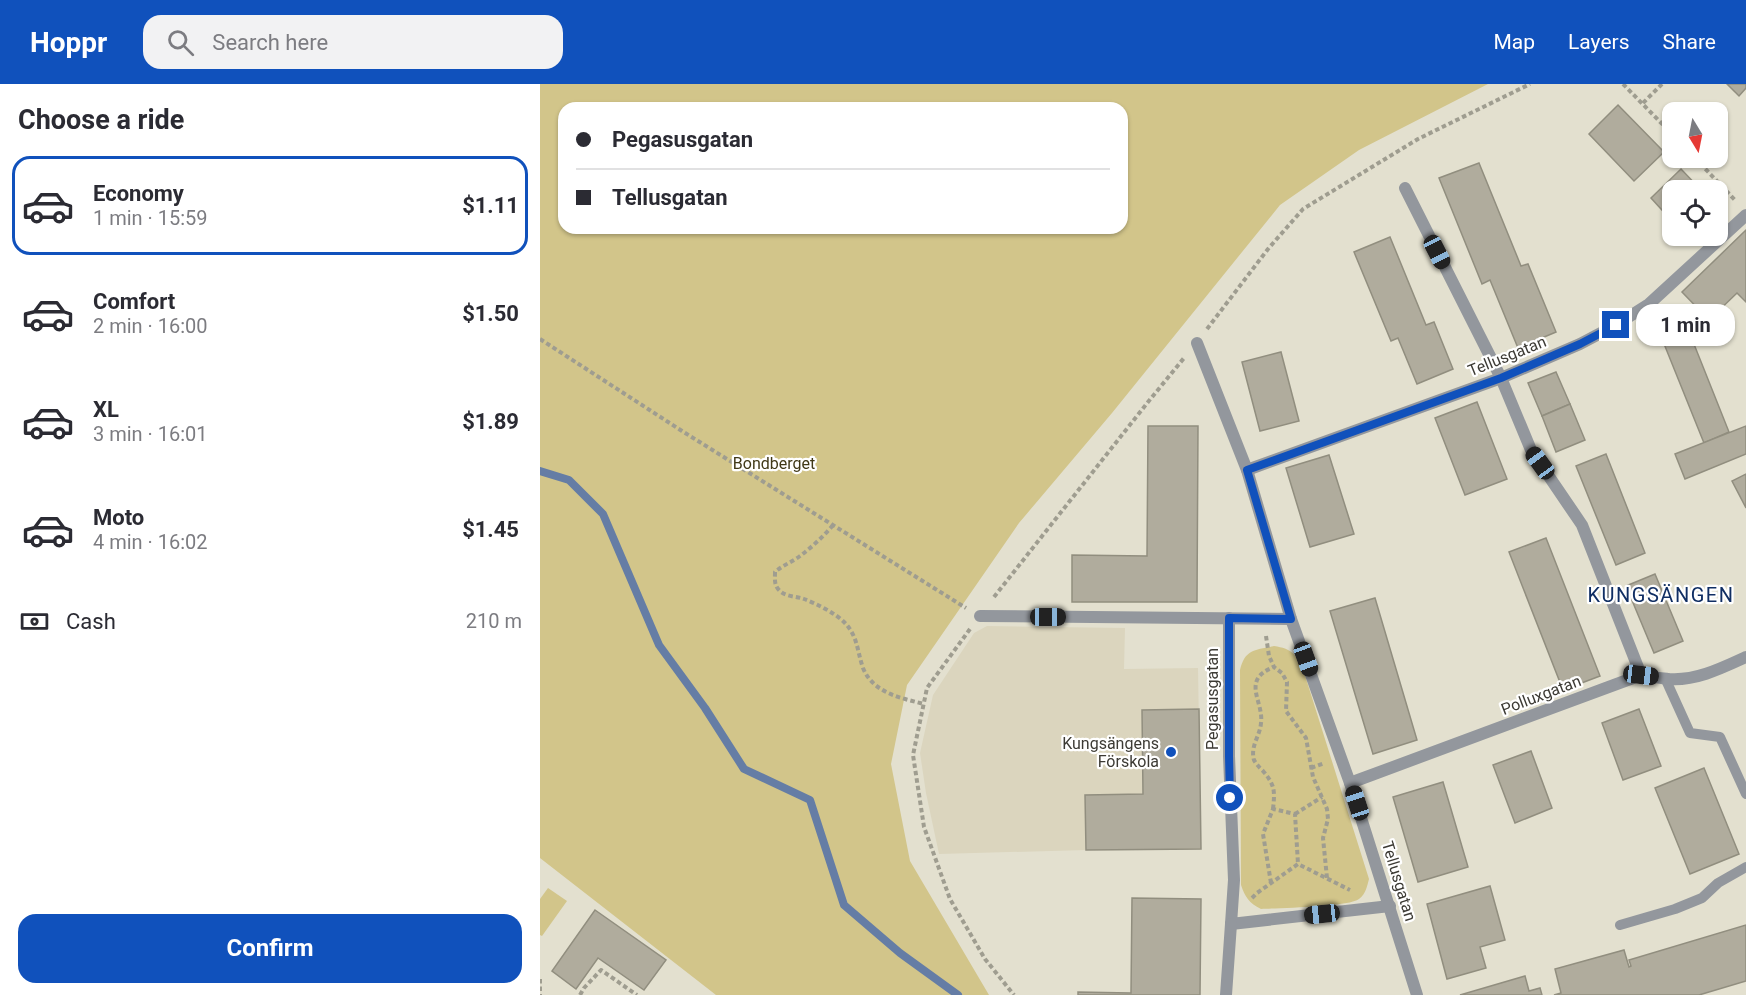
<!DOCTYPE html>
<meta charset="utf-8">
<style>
body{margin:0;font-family:Roboto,sans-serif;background:#f2f2f3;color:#2b2b33;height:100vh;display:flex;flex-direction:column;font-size:22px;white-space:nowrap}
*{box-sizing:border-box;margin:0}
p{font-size:20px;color:#7c7c81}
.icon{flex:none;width:33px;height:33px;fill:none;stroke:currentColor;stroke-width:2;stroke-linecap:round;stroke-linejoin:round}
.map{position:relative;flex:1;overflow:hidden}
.details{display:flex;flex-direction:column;background:#fff;width:540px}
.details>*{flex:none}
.hud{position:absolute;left:18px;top:18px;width:570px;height:132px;border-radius:18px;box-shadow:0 2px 4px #0004;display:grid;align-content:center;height:132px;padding:0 18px;background:#fff}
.needle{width:39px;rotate:170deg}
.fabs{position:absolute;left:1122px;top:18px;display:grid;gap:12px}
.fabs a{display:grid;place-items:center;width:66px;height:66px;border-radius:12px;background:#fff;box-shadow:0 2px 4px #0004;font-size:30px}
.end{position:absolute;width:27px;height:27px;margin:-14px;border:8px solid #1051bc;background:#fff;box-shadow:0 0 0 3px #fff}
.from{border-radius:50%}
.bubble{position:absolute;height:42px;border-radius:18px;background:#fff;box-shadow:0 2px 4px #0004;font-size:20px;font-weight:700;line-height:42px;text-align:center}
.car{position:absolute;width:18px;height:36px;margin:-18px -9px;border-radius:8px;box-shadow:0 0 4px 2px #0007;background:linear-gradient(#222 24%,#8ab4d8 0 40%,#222 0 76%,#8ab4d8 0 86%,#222 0)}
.hud b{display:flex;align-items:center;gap:21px;height:57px;font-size:22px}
.hud b+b{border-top:2px solid #e1e1e2}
.hud i{width:15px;height:15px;background:#2b2b33}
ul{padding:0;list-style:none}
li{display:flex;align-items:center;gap:18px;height:99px;margin:0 12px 9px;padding:0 6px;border:3px solid transparent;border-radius:18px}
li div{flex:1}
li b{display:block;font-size:22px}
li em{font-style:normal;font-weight:700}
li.current{border-color:#1051bc}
li>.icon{width:54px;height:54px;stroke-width:1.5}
h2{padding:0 18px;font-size:27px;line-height:72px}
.pay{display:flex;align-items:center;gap:15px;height:66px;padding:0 18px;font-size:22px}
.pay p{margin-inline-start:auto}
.primary-button{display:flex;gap:12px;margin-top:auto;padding:12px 18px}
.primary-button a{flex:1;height:69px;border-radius:18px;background:#1051bc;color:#fff;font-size:24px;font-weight:700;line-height:69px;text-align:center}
header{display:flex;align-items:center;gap:36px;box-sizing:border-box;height:84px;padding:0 30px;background:#1051bc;color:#fff}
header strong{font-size:28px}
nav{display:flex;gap:33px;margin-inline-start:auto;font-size:21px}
.search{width:420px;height:54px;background:#f2f2f3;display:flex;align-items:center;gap:15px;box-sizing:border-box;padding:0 21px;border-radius:18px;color:#7c7c81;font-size:22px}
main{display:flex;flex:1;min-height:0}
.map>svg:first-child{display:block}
.built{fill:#dbd5be}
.green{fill:#d2c58a;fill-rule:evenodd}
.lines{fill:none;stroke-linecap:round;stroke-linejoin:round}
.stream{stroke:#657da5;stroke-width:8}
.building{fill:#b0ac9d;stroke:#918e7f;stroke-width:1.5}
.path{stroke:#9f9d90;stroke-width:4;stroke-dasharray:4.5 3;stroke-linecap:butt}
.lane{stroke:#93979d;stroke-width:10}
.street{stroke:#93979d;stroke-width:12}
.route{stroke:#1051bc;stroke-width:8}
.poi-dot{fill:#1051bc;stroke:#fff;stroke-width:2}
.labels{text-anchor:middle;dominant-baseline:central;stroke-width:4.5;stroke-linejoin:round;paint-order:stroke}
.street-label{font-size:16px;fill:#3c3a34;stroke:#fff}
.park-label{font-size:16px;fill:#403817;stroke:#fff}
.poi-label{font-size:16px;fill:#3c3a34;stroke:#fff;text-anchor:end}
.quarter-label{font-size:20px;letter-spacing:1.5px;fill:#102e63;stroke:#fff}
</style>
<header>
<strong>Hoppr</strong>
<div class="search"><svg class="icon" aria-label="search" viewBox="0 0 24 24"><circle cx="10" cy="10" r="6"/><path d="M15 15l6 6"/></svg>Search here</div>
<nav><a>Map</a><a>Layers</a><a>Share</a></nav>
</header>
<main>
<section class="details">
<h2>Choose a ride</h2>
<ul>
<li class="current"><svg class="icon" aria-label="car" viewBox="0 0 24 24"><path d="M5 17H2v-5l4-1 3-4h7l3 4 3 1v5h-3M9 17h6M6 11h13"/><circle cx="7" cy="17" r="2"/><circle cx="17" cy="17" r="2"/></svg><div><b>Economy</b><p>1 min · 15:59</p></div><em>$1.11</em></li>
<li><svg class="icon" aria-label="car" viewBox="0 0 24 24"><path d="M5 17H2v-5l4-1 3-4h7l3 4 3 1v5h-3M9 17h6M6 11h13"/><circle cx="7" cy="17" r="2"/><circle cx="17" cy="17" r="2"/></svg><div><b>Comfort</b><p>2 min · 16:00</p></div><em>$1.50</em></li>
<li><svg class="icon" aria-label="car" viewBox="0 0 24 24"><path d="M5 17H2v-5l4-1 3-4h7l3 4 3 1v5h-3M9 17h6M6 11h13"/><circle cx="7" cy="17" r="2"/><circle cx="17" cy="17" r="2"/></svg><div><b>XL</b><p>3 min · 16:01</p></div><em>$1.89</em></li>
<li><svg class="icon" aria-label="car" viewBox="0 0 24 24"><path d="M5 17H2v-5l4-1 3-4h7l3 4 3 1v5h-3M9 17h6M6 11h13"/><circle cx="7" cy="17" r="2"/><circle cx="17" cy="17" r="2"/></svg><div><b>Moto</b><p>4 min · 16:02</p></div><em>$1.45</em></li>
</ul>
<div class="pay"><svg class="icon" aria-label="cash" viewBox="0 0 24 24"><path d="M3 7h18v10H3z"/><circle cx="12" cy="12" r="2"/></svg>Cash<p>210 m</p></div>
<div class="primary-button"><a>Confirm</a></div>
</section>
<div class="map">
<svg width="1206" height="911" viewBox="0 0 1206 911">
<rect width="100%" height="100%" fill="#e3e0cf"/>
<path class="built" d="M447 542 585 544 584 585 658 584 661 765 546 766 399 770 386 709 380 669 393 611 434 549Z"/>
<g class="green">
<path d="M0 0H948L819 66 740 121 572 329 479 439 367 601 351 680 370 777 449 911H176L0 774ZM24 24H582V144H24Z"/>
<path d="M734 562C752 565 755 569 763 585L829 795C827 802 826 810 819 815 809 823 738 824 721 825 709 819 705 813 701 801L700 586C705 565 715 566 734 562Z"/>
<path d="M8 804 27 817 2 852 0 851V815Z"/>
</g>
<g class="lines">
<path class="stream" d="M0 387 29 396 63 430 119 561 165 624 204 685 270 716 304 821 360 869 418 911"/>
</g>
<g class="building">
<path d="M1187 0H1206V4L1199 12Z"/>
<path d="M1078 21 1124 68 1094 97 1049 50Z"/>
<path d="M939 79 981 182 988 180 1016 248 978 264 950 196 942 200 899 94Z"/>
<path d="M1141 85 1161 106H1132V137L1111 114Z"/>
<path d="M1206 146V218L1197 209 1169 236 1142 208Z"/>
<path d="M850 153 886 241 894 238 913 285 877 300 858 254 851 257 814 168Z"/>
<path d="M1140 225 1189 348 1164 359 1114 235Z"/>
<path d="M741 268 759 337 720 347 702 278Z"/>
<path d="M1016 288 1030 320 1002 332 988 299Z"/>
<path d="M937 318 967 395 925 411 895 334Z"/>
<path d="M1030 320 1045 356 1016 368 1002 332Z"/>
<path d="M608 342H658L657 518H532V471L607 472Z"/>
<path d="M1206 342V370L1145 395 1135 370Z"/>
<path d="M1066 370 1105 469 1076 481 1036 382Z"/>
<path d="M789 371 814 450 770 463 746 384Z"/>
<path d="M1206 390V424L1192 397Z"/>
<path d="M1006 454 1060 592 1023 606 969 468Z"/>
<path d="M1115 490 1143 557 1114 569 1086 502Z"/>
<path d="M835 514 877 656 833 670 790 527Z"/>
<path d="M659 625 661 765 546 766 545 711 603 710 602 626Z"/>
<path d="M1099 625 1121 682 1083 696 1062 639Z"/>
<path d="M991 667 1012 724 975 739 953 681Z"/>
<path d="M1164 684 1199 770 1150 790 1115 704Z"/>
<path d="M903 698 928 783 878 798 853 713Z"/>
<path d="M950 802 965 856 940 863 946 884 907 895 887 820Z"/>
<path d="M592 814 661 815 660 911H538V908L591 909Z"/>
<path d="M55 826 126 876 104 906 58 874 36 905 12 887Z"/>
<path d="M1206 841V897L1159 911H1014L1021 909 1015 885 1084 866 1089 883 1091 882 1089 876Z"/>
<path d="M985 892 989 907 1000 904 1002 911H920Z"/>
</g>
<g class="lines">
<g class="path">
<path d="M1083 0 1132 50"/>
<path d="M1103 19 1122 0"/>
<path d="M1155 74 1195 116"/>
<path d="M667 245 728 165 763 125 878 55 990 0"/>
<path d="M0 255 142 347 426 524"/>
<path d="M293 441C284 452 272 463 260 472 252 478 243 481 235 488 235 495 234 501 239 506 245 513 256 512 264 515 277 520 295 529 304 538 318 552 317 567 323 584 333 609 361 614 384 620"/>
<path d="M454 513 608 318 644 274"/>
<path d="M430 545 387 604 373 671 384 743 410 815 445 875 474 911"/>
<path d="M726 552 729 572 734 583 742 589 747 598 746 627 766 654 773 693 787 725 788 735 783 754 787 794"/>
<path d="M771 684 785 679"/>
<path d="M733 725C735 707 735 701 723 687 719 683 716 680 714 676 710 662 720 652 721 639 724 617 700 596 734 583"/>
<path d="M755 730 782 713"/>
<path d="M731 799 723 750 733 725 755 730 758 780"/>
<path d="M712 814 717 809 758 780 810 806"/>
<path d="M0 895V911"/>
<path d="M40 911 44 904 61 886 97 911"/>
</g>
<g class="lane">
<path d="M1125 594 1150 649 1180 653 1206 710"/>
<path d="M1080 841 1135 825 1162 814 1178 799 1206 783"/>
</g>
<g class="street">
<path d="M865 104 961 294 991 366 1042 441 1101 591"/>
<path d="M657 259 707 386 751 535 810 699 877 911"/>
<path d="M707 386 961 294 1040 260 1076 241 1109 220 1206 131"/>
<path d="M440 532 751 535"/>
<path d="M689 534V672L694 796 691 840 850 822"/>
<path d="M810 699 1101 591C1110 593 1120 594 1129 595 1156 597 1182 584 1206 573"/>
<path d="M686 911 691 840"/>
</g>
</g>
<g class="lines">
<path class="route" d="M690 714 689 672V534L751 535 707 386 961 294 1040 260 1076 241"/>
</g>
<circle class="poi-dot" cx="631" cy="668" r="6"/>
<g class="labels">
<g class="street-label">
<text transform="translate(967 272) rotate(-22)">Tellusgatan</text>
<text transform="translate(1001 611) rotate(-21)">Polluxgatan</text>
<text transform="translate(672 615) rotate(-90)">Pegasusgatan</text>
<text transform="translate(859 797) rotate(73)">Tellusgatan</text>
</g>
<g class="park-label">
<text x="234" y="379">Bondberget</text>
</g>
<g class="poi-label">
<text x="619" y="659">Kungsängens<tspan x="619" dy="18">Förskola</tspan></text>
</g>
<g class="quarter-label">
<text x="1121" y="511">KUNGSÄNGEN</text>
</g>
</g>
</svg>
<div class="fabs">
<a><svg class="needle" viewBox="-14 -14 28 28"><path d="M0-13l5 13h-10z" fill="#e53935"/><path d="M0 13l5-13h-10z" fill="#7c7c81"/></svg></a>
<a><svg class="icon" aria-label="locate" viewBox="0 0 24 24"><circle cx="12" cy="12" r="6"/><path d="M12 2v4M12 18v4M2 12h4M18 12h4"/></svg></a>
</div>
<i class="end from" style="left:690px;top:714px"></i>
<i class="end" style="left:1076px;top:241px"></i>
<div class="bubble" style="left:1096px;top:220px;width:99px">1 min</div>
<i class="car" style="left:897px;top:168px;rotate:153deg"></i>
<i class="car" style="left:1000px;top:379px;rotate:324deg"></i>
<i class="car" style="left:508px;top:533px;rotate:90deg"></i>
<i class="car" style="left:766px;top:575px;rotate:160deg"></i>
<i class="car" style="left:1101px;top:591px;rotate:97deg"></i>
<i class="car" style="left:817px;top:719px;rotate:342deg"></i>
<i class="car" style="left:782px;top:830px;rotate:264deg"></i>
<div class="hud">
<b><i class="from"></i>Pegasusgatan</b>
<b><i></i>Tellusgatan</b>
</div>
</div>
</main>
